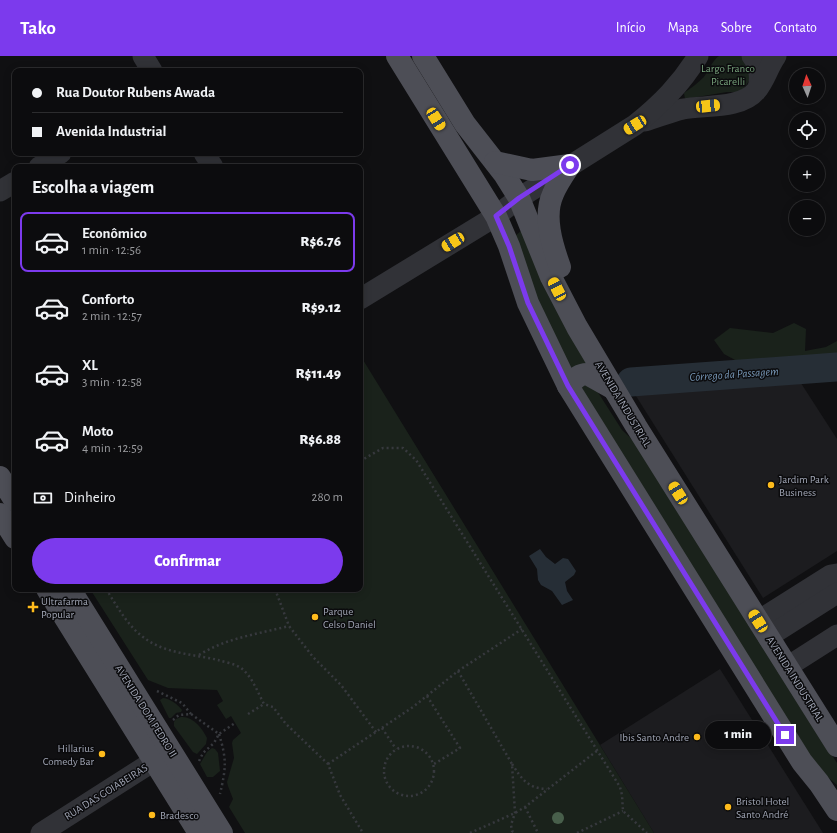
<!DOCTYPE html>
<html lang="pt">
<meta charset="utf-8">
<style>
body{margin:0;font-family:"Alegreya Sans",sans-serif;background:#1a1a1c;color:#f1f3f6;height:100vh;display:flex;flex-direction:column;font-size:15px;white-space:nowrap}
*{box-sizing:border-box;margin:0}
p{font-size:13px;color:#9a9b9e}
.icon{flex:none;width:22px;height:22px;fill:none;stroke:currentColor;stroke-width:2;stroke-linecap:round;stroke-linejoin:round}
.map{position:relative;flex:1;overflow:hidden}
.sheet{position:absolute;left:12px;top:108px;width:351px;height:428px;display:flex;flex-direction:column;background:#0c0c0e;border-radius:8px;box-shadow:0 2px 10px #0003,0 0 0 1px #2c2c2e}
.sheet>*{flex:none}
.banner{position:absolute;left:12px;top:12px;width:351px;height:88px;border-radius:8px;box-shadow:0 2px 10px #0003,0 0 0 1px #2c2c2e;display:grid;align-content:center;height:88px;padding:0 20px;background:#0c0c0e}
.needle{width:26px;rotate:357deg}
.controls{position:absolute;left:789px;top:12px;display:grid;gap:8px}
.controls a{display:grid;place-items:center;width:36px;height:36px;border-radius:50%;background:#0c0c0e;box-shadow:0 2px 10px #0003,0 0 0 1px #2c2c2e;font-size:20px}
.end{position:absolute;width:18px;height:18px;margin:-9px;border:5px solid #7c3aed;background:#fff;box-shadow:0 0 0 2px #fff}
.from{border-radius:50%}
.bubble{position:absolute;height:28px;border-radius:14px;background:#0c0c0e;box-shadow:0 2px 10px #0003,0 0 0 1px #2c2c2e;font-size:13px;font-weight:800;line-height:28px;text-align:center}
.car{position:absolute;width:12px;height:24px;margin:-12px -6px;border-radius:5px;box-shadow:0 0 3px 1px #0007;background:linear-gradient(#f5c518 24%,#345 0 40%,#f5c518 0 76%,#345 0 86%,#f5c518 0)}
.banner b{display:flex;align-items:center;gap:14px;height:38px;font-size:15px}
.banner b+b{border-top:1px solid #2c2c2e}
.banner i{width:10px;height:10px;background:#f1f3f6}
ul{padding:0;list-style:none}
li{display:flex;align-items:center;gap:12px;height:60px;margin:0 8px 6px;padding:0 12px;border:2px solid transparent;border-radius:8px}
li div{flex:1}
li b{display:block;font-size:15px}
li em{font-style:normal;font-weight:800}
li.current{border-color:#7c3aed}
li>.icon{width:36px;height:36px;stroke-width:1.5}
h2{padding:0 20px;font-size:18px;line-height:48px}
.pay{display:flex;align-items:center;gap:10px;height:44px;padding:0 20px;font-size:15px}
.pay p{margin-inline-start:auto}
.action{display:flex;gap:8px;margin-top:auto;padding:8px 20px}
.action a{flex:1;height:46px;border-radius:24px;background:#7c3aed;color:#fff;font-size:16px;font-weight:800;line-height:46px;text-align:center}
header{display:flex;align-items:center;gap:24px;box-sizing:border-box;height:56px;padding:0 20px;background:#7c3aed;color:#fff}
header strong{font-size:19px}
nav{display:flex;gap:22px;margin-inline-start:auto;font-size:14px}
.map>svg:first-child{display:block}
.built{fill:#1c1c1f}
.green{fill:#1a221b}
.water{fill:#262e36}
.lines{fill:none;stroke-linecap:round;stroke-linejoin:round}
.river{stroke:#262e36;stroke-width:29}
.path{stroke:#37393e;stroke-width:2.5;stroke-dasharray:2 3;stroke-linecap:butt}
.minor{stroke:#313237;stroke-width:21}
.major{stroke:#4d4e56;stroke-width:22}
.tree{fill:#485f4b}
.route{stroke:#7c3aed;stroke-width:5}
.poi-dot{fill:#febb1c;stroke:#0b0b0d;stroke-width:1.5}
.labels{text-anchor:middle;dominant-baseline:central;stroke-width:3;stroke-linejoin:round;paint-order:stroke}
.park-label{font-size:11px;fill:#76a07a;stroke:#0b0b0d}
.street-label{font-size:11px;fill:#a0a5b4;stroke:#0b0b0d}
.poi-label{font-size:11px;fill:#a0a5b4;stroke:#0b0b0d;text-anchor:start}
.water-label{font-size:12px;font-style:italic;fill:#7493b2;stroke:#0b0b0d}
</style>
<header>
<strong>Tako</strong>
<nav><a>Início</a><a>Mapa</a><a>Sobre</a><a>Contato</a></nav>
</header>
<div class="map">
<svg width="837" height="777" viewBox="0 0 837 777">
<rect width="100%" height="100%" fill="#101012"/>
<g class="built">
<path d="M797 321 837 383V495L763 542 631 332Z"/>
<path d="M720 613 823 777H654L600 689Z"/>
</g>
<g class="green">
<path d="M719 0H742L747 5 750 11 749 25 745 31 739 36H727L685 43 684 37C691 32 698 27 704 21 709 14 712 5 719 0Z"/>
<path d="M521 175 587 307 571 316 538 249 515 180Z"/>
<path d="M794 267 806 273 805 295 826 291 837 285V318L725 326 726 312 737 305 724 298 714 284 730 272 773 277Z"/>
<path d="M360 299 654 777H245L229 751 233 743 228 730 227 726 234 702 232 687 233 684 241 677 231 660 226 663 217 649 223 645 217 634 168 632 148 624 90 533H360Z"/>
<path d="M592 327 622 374 638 389 837 707V729L819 714 579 328Z"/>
<path d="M163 642C171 643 177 648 182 654L181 656 176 657 171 662H169L160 644Z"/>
<path d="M181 661C193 660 202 672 207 682L206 688 197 698 193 696 174 670V666L176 663Z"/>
<path d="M212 692 215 693 218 697 220 715 213 721H207L200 708 207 696Z"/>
</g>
<path class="water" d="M540 493 546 501 555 508 563 502 568 503 576 515 574 519 565 526 567 535 573 544 562 549 552 535 541 529 538 524 537 513 529 500Z"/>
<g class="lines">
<path class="river" d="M631 326 837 311"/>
<g class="path">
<path d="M360 405 383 392H403L416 404 620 731 622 739 623 755 647 777"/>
<path d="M106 533C117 550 127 569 143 581 165 598 193 598 218 604 225 606 235 608 241 612 252 620 258 637 264 648L273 651 286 668 328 708 340 739 363 777"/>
<path d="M275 533 289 570 313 601 341 629 376 676"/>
<path d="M199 599C226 582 258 578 289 570"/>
<path d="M458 615 512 708 515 757 511 769 512 775 515 777"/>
<path d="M157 635 182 647 191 658"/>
<path d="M427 640 460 692 434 708"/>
<path d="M248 658 264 648"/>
<path d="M173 664 179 659 191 658 219 678 235 667"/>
<path d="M382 672 396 693"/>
<path d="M219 678C227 704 226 712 220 738"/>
<circle cx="409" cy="715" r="25"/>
<path d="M199 705 203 697 214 687 219 678"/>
<path d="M328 708 413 651 458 615 522 573"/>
<path d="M512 708C522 723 527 732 547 733"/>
<path d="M525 751 538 777"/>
<path d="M470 777 515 757 525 751 598 694"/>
<path d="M577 777 623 755"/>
</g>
<g class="minor">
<path d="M143 0 152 15"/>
<path d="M752 0C759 8 761 22 758 32"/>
<path d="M645 65C658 61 670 56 683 53 705 49 741 53 756 35 765 25 768 11 776 0"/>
<path d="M204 97 213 111"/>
<path d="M39 111 61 97"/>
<path d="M0 135 15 126"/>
<path d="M360 243 496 160 519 142 635 69C661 48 681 28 698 0"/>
<path d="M758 565 831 519 837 518"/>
<path d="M768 581 837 537"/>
<path d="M787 611 837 579"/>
<path d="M41 777 168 696"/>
</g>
<g class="major">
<path d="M397 0 496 160 509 190 528 247 568 330 802 706 819 727 837 754"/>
<path d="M423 0 465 68 504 118 519 142 551 221 577 271 636 370 837 690"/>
<path d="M495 106 532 114 570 109"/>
<path d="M560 211C552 189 543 160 553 138 557 128 564 118 570 109"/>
<path d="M568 330C574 324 578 318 587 318L612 332"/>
<path d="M0 421 15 445"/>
<path d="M0 458 15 482"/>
<path d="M47 533 199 777"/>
<path d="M70 533 222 777"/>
</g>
</g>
<circle class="tree" cx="558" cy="762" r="6"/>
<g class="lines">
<path class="route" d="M570 109 519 142 496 160 509 190 528 247 568 330 785 679"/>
</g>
<g class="poi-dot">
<circle cx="771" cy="429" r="4"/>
<path d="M31 545h4v4h4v4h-4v4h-4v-4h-4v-4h4z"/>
<circle cx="315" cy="561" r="4"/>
<circle cx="697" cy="681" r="4"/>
<circle cx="102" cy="698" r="4"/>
<circle cx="728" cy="751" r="4"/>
<circle cx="152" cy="759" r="4"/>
</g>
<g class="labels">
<g class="park-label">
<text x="728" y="12">Largo Franco<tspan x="728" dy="13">Picarelli</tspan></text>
</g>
<g class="street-label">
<text transform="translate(623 348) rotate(59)">AVENIDA INDUSTRIAL</text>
<text transform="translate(795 623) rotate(58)">AVENIDA INDUSTRIAL</text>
<text transform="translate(146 655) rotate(58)">AVENIDA DOM PEDRO II</text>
<text transform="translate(106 736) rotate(-32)">RUA DAS GOIABEIRAS</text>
</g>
<g class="poi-label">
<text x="779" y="423">Jardim Park<tspan x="779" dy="13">Business</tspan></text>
<text x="41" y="545">Ultrafarma<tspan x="41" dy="13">Popular</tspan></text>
<text x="323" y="555">Parque<tspan x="323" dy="13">Celso Daniel</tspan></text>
<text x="689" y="681" text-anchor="end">Ibis Santo Andre</text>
<text x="94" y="692" text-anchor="end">Hillarius<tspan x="94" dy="13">Comedy Bar</tspan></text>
<text x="736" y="745">Bristol Hotel<tspan x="736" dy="13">Santo André</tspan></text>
<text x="160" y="759">Bradesco</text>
</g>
<g class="water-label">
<text transform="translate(734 318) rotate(-4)">Córrego da Passagem</text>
</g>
</g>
</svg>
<div class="controls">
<a><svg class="needle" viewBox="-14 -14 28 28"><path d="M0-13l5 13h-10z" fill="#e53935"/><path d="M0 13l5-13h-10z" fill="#9a9b9e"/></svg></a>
<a><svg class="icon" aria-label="locate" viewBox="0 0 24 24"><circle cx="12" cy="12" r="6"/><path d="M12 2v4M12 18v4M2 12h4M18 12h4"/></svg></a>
<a>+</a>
<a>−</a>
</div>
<i class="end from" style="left:570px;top:109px"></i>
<i class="end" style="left:785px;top:679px"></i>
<div class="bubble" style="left:705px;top:665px;width:66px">1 min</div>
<i class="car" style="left:708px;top:50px;rotate:84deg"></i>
<i class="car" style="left:436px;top:63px;rotate:148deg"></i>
<i class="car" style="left:635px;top:69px;rotate:238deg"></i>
<i class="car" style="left:453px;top:186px;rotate:238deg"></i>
<i class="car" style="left:557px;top:233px;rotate:333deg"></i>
<i class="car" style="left:678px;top:437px;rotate:328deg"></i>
<i class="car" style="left:758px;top:565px;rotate:328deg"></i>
<div class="banner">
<b><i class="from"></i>Rua Doutor Rubens Awada</b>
<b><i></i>Avenida Industrial</b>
</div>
<section class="sheet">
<h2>Escolha a viagem</h2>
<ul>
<li class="current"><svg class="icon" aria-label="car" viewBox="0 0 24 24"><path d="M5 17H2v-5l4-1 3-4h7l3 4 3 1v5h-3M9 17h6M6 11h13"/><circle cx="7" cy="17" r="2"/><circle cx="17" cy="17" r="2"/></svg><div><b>Econômico</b><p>1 min · 12:56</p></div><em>R$6.76</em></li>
<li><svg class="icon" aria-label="car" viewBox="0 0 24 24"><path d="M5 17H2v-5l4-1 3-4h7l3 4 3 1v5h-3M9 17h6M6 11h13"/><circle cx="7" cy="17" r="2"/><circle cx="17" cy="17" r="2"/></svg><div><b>Conforto</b><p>2 min · 12:57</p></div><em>R$9.12</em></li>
<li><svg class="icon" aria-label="car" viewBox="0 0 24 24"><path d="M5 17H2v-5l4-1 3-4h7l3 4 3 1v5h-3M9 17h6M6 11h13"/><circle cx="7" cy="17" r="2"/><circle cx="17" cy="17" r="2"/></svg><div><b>XL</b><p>3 min · 12:58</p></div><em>R$11.49</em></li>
<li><svg class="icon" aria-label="car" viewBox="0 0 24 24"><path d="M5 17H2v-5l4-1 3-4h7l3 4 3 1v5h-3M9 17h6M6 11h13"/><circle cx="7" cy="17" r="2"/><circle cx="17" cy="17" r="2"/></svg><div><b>Moto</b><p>4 min · 12:59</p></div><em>R$6.88</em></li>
</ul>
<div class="pay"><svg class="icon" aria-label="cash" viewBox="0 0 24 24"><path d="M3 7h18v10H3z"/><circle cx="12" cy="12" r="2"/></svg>Dinheiro<p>280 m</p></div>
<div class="action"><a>Confirmar</a></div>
</section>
</div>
